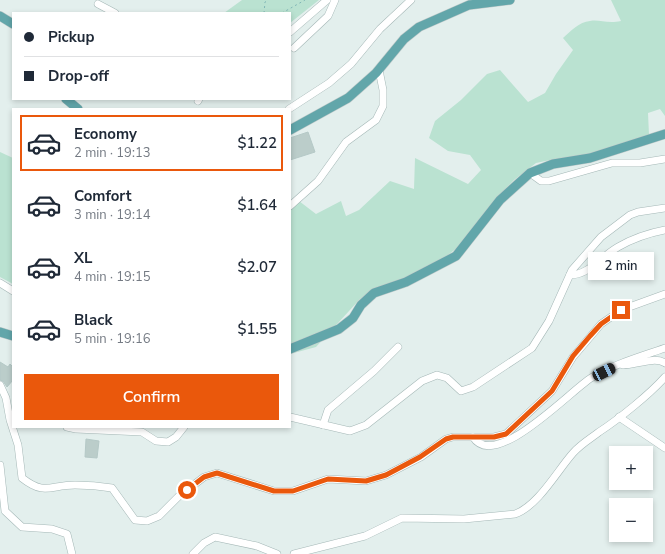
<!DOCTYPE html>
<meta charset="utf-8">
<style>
body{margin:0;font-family:"Nunito Sans",sans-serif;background:#f2f2f3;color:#1f2937;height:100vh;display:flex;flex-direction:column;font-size:15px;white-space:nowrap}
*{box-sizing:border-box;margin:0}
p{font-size:13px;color:#747a83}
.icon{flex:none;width:22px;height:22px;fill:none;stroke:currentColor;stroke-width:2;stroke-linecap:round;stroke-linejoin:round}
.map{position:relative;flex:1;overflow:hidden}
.side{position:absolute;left:12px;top:108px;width:279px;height:320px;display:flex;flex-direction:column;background:#fff;border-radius:0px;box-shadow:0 2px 6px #0003}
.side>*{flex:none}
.top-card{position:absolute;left:12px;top:12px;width:279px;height:88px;border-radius:0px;box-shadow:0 2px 6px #0003;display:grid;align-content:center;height:88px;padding:0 12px;background:#fff}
.tools{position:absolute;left:609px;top:446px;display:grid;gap:8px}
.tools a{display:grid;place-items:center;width:44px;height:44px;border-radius:0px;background:#fff;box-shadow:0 2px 6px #0003;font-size:20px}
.end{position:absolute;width:18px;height:18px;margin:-9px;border:5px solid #ea580c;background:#fff;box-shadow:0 0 0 2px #fff}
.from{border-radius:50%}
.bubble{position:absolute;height:28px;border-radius:0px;background:#fff;box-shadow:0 2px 6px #0003;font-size:13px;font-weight:600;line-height:28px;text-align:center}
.car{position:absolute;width:12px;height:24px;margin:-12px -6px;border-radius:5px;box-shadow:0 0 3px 1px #0007;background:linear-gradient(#222 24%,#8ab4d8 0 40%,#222 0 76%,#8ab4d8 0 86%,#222 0)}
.top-card b{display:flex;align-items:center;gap:14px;height:38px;font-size:15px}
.top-card b+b{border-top:1px solid #e0e1e3}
.top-card i{width:10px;height:10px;background:#1f2937}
ul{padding:7px 0 0;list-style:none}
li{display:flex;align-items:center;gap:12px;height:56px;margin:0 8px 6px;padding:0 4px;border:2px solid transparent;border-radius:0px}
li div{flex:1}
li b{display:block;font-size:15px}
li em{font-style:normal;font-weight:600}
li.selected{border-color:#ea580c}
li>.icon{width:36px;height:36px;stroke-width:1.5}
.action{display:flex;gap:8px;margin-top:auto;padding:8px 12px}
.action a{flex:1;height:46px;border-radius:0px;background:#ea580c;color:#fff;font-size:16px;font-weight:600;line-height:46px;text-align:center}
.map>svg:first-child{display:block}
.green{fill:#bae2d1}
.building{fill:#bbcdca;stroke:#b5c9c7}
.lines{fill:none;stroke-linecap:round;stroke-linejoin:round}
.minor-casing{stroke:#a5b8b7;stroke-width:8}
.major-casing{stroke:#c1caca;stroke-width:10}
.path{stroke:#80b6b6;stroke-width:1;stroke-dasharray:2 3;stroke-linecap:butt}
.minor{stroke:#fff;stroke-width:7}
.major{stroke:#62a6aa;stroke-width:9}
.route{stroke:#ea580c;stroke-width:5}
</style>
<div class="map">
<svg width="665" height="554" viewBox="0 0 665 554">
<rect width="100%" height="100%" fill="#e3efed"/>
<g class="green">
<path d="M242 0H319L290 23V13H168H224Z"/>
<path d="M611 0H665V116L660 109 648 113 649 135 583 157 555 159 536 163 514 180 493 202 461 245 432 267 404 288 360 299 316 347 290 354V211L299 201 316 214 341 201 346 216 359 210 390 181 414 189 415 158 468 184 481 170 470 155 448 151 429 138 435 121 461 100 487 74 500 70 528 102 545 93 556 74 573 50 563 38C571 31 579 22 590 21 599 19 607 24 621 21Z"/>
<path d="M0 152 13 158V284L0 277Z"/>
</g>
<g class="building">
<path d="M308 132 315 152 290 160V138Z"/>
<path d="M0 362 8 367 10 364 13 367V380L7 387 3 381 0 380Z"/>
<path d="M86 439 99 441 97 458 85 457Z"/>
</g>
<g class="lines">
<defs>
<g id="minor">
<path d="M98 4 115 13"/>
<path d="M290 32 327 0"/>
<path d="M294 48 328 16 335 0"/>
<path d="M198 101 199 99"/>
<path d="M289 109 329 83 351 64 380 29 411 0"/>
<path d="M530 173 541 181H549L612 163H640L665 159"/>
<path d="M290 206 318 181 346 142 376 120 383 106V90L379 70"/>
<path d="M570 275C589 275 602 256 618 247 632 239 649 233 665 230"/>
<path d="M0 283 13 291"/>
<path d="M623 365C635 365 655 356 665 363"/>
<path d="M0 385 6 398 10 420 18 445 22 478C45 496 50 485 75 485 87 485 100 486 112 488L135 520 147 521 159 516 178 497 204 477 217 473 274 491H293L328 479 366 481 386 475 421 457 446 439 453 437H473C495 472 571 390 591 378 614 364 640 357 665 348"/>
<path d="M290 417 350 431 366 425 422 381 437 375 447 378 461 391 473 387 532 348 549 321 572 270 601 237 630 215 638 212 665 208"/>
<path d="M619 417 665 448"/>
<path d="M323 425 328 410 374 371 398 347"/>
<path d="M67 427 76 429 142 432 156 441 168 442 176 437 184 427"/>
<path d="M473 437H494L506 434 552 391 573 357 601 324 621 310 665 294"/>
<path d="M0 465 5 511 22 527 52 529 67 534 72 554"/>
<path d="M193 554 204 543 215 537 257 546 277 554"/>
<path d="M294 554 365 536 402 518 464 519 515 514C538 506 557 471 573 453 581 444 590 439 599 432 619 419 650 394 665 377"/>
</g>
<g id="major">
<path d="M0 16 13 24"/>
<path d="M66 99 78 109"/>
<path d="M290 130 348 98 376 73 404 39 419 27 469 5 510 0"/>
<path d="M0 332 13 336"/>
<path d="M290 349 339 329 353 318 361 305 374 293 406 282 456 256 500 200 530 173 553 164 590 158 665 134"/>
</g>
</defs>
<use href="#minor" class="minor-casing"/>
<use href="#major" class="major-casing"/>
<g class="path">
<path d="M264 13 265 2 268 0"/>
<path d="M282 13 305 0"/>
</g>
<use href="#minor" class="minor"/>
<use href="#major" class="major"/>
</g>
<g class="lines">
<path class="route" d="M187 490 204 477 217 473 274 491H293L328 479 366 481 386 475 420 457 446 439 453 437H494L506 434 552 391 573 356 590 336 601 324 621 310"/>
</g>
</svg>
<div class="tools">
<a>+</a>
<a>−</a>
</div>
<i class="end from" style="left:187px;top:490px"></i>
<i class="end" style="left:621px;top:310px"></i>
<div class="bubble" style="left:588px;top:252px;width:66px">2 min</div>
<i class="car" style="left:604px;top:372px;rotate:64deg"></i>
<div class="top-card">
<b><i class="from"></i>Pickup</b>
<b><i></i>Drop-off</b>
</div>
<section class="side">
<ul>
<li class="selected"><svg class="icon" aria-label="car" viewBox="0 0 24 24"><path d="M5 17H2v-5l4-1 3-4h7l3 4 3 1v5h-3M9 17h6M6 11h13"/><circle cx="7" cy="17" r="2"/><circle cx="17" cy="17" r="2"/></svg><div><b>Economy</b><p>2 min · 19:13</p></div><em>$1.22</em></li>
<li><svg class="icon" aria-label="car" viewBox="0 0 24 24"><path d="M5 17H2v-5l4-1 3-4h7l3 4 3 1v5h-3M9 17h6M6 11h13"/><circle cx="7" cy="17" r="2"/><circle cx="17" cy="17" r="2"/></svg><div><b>Comfort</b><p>3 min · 19:14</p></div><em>$1.64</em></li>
<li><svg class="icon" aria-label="car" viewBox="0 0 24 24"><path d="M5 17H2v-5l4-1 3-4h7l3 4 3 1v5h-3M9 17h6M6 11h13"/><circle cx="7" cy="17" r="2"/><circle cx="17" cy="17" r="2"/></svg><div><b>XL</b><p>4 min · 19:15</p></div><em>$2.07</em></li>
<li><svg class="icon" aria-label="car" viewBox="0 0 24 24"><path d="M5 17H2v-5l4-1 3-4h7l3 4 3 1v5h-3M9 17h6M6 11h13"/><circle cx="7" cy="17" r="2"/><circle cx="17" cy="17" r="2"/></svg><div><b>Black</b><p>5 min · 19:16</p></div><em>$1.55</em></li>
</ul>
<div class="action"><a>Confirm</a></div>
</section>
</div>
